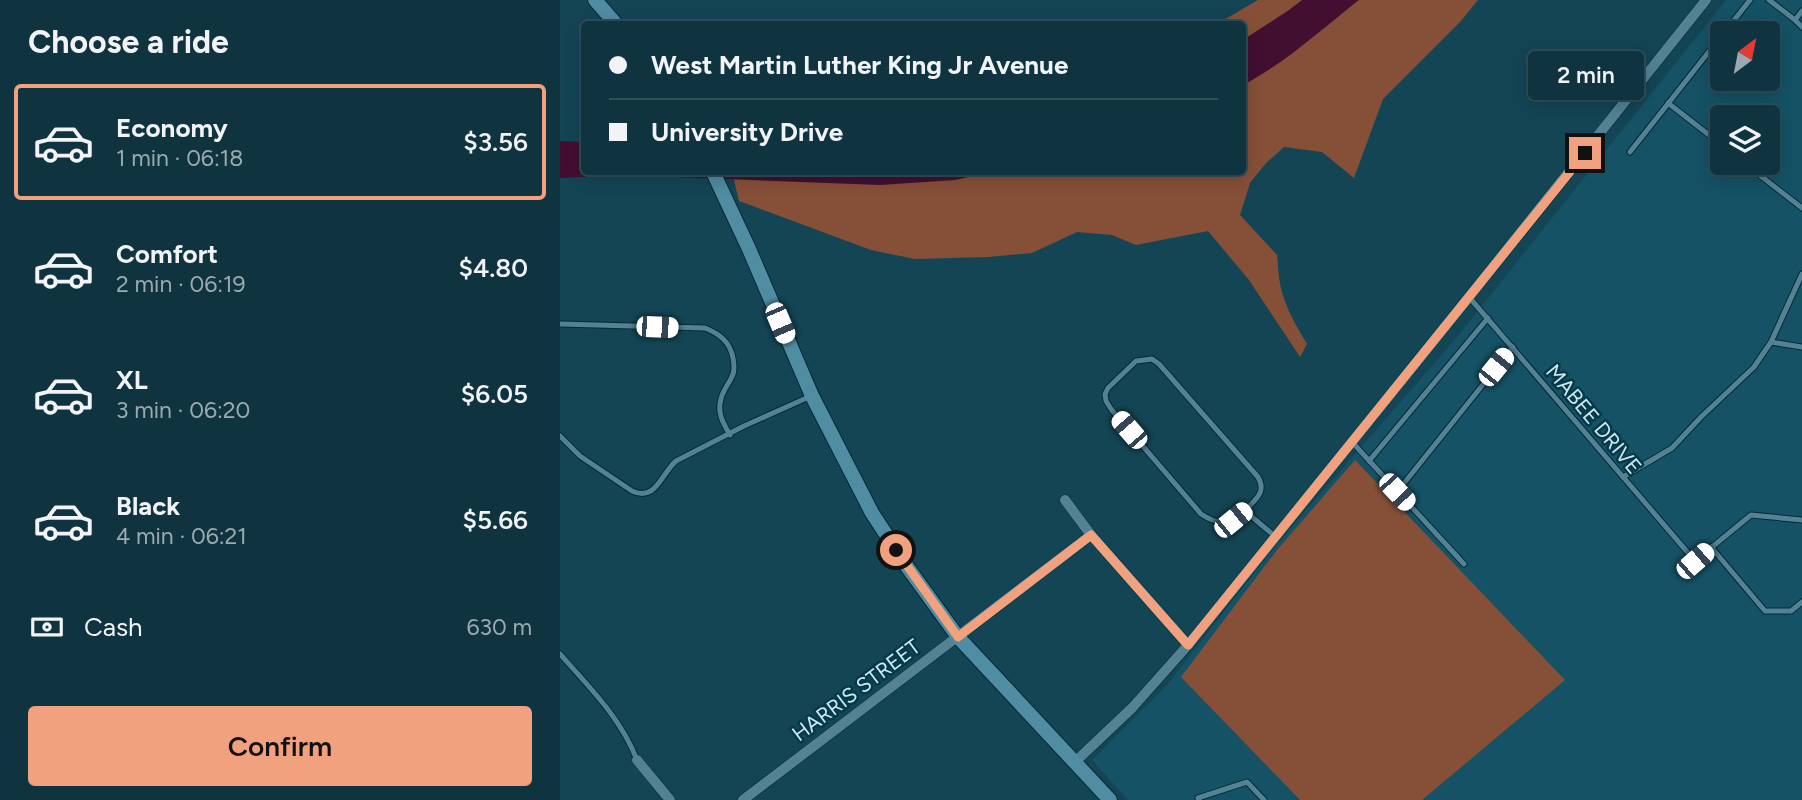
<!DOCTYPE html>
<meta charset="utf-8">
<style>
body{margin:0;font-family:Figtree,sans-serif;background:#183c47;color:#f1f3f6;height:100vh;display:flex;flex-direction:column;font-size:26px;white-space:nowrap}
*{box-sizing:border-box;margin:0}
p{font-size:23px;color:#9baab1}
.icon{flex:none;width:38px;height:38px;fill:none;stroke:currentColor;stroke-width:2;stroke-linecap:round;stroke-linejoin:round}
.map{position:relative;flex:1;overflow:hidden}
.side{display:flex;flex-direction:column;background:#0f3440;width:560px}
.side>*{flex:none}
.guide{position:absolute;left:21px;top:21px;width:665px;height:154px;border-radius:7px;box-shadow:0 4px 18px #0003,0 0 0 2px #2f4f59;display:grid;align-content:center;height:154px;padding:0 28px;background:#0f3440}
.needle{width:46px;rotate:32deg}
.tools{position:absolute;left:1150px;top:21px;display:grid;gap:14px}
.tools a{display:grid;place-items:center;width:70px;height:70px;border-radius:7px;background:#0f3440;box-shadow:0 4px 18px #0003,0 0 0 2px #2f4f59;font-size:35px}
.end{position:absolute;width:32px;height:32px;margin:-16px;border:9px solid #f2a17e;background:#111;box-shadow:0 0 0 4px #111}
.from{border-radius:50%}
.bubble{position:absolute;height:49px;border-radius:7px;background:#0f3440;box-shadow:0 4px 18px #0003,0 0 0 2px #2f4f59;font-size:23px;font-weight:600;line-height:49px;text-align:center}
.car{position:absolute;width:21px;height:42px;margin:-21px -10px;border-radius:9px;box-shadow:0 0 5px 2px #0007;background:linear-gradient(#fff 24%,#345 0 40%,#fff 0 76%,#345 0 86%,#fff 0)}
.guide b{display:flex;align-items:center;gap:24px;height:66px;font-size:26px}
.guide b+b{border-top:2px solid #2f4f59}
.guide i{width:18px;height:18px;background:#f1f3f6}
ul{padding:0;list-style:none}
li{display:flex;align-items:center;gap:21px;height:116px;margin:0 14px 10px;padding:0 14px;border:4px solid transparent;border-radius:7px}
li div{flex:1}
li b{display:block;font-size:26px}
li em{font-style:normal;font-weight:600}
li.selected{border-color:#f2a17e}
li>.icon{width:63px;height:63px;stroke-width:1.5}
h2{padding:0 28px;font-size:32px;line-height:84px}
.pay{display:flex;align-items:center;gap:18px;height:77px;padding:0 28px;font-size:26px}
.pay p{margin-inline-start:auto}
.action{display:flex;gap:14px;margin-top:auto;padding:14px 28px}
.action a{flex:1;height:80px;border-radius:7px;background:#f2a17e;color:#111;font-size:28px;font-weight:600;line-height:80px;text-align:center}
main{display:flex;flex:1;min-height:0}
.map>svg:first-child{display:block}
.built{fill:#155265;fill-rule:evenodd}
.green{fill:#865038}
.water{fill:#420f31}
.lines{fill:none;stroke-linecap:round;stroke-linejoin:round}
.lane-casing{stroke:#042a36;stroke-width:7}
.street-casing{stroke:#042a36;stroke-width:11}
.secondary-casing{stroke:#042a36;stroke-width:16}
.lane{stroke:#538294;stroke-width:5}
.street{stroke:#538294;stroke-width:10}
.secondary{stroke:#508ca2;stroke-width:14}
.route{stroke:#f2a17e;stroke-width:9}
.labels{text-anchor:middle;dominant-baseline:central;stroke-width:5;stroke-linejoin:round;paint-order:stroke}
.street-label{font-size:21px;fill:#d0e8f2;stroke:#053a4a}
</style>
<main>
<section class="side">
<h2>Choose a ride</h2>
<ul>
<li class="selected"><svg class="icon" aria-label="car" viewBox="0 0 24 24"><path d="M5 17H2v-5l4-1 3-4h7l3 4 3 1v5h-3M9 17h6M6 11h13"/><circle cx="7" cy="17" r="2"/><circle cx="17" cy="17" r="2"/></svg><div><b>Economy</b><p>1 min · 06:18</p></div><em>$3.56</em></li>
<li><svg class="icon" aria-label="car" viewBox="0 0 24 24"><path d="M5 17H2v-5l4-1 3-4h7l3 4 3 1v5h-3M9 17h6M6 11h13"/><circle cx="7" cy="17" r="2"/><circle cx="17" cy="17" r="2"/></svg><div><b>Comfort</b><p>2 min · 06:19</p></div><em>$4.80</em></li>
<li><svg class="icon" aria-label="car" viewBox="0 0 24 24"><path d="M5 17H2v-5l4-1 3-4h7l3 4 3 1v5h-3M9 17h6M6 11h13"/><circle cx="7" cy="17" r="2"/><circle cx="17" cy="17" r="2"/></svg><div><b>XL</b><p>3 min · 06:20</p></div><em>$6.05</em></li>
<li><svg class="icon" aria-label="car" viewBox="0 0 24 24"><path d="M5 17H2v-5l4-1 3-4h7l3 4 3 1v5h-3M9 17h6M6 11h13"/><circle cx="7" cy="17" r="2"/><circle cx="17" cy="17" r="2"/></svg><div><b>Black</b><p>4 min · 06:21</p></div><em>$5.66</em></li>
</ul>
<div class="pay"><svg class="icon" aria-label="cash" viewBox="0 0 24 24"><path d="M3 7h18v10H3z"/><circle cx="12" cy="12" r="2"/></svg>Cash<p>630 m</p></div>
<div class="action"><a>Confirm</a></div>
</section>
<div class="map">
<svg width="1242" height="800" viewBox="0 0 1242 800">
<rect width="100%" height="100%" fill="#144555"/>
<path class="built" d="M1166 0H1242V800H568L532 760 607 685 716 545 897 337ZM1162 33H1208V79H1162ZM1162 117H1208V163H1162Z"/>
<g class="green">
<path d="M698 0H918L900 22 823 99 794 178 762 152 724 147 706 163 690 183 680 215 717 255C718 262 718 270 719 277 722 302 735 324 747 344L740 357 689 280 648 231 576 245 552 235 517 232 472 253 428 257 355 259 311 250 179 201 172 172H682V24H657Z"/>
<path d="M795 460 1005 680 862 800H740L621 677 717 550Z"/>
</g>
<g class="water">
<path d="M742 0H799C761 30 725 63 683 85V40L729 10Z"/>
<path d="M0 141 24 142V172H432L395 180 320 185 62 175 0 178Z"/>
</g>
<g class="lines">
<defs>
<g id="lane">
<path d="M1209 0 1235 20 1242 27"/>
<path d="M1235 20 1242 11"/>
<path d="M1164 33 1190 0"/>
<path d="M1054 85 1069 98"/>
<path d="M1108 103 1162 145"/>
<path d="M1070 152 1162 35"/>
<path d="M1184 163 1242 208"/>
<path d="M909 297 1135 561 1191 515 1242 520"/>
<path d="M0 324 145 328C160 334 170 342 173 358 174 364 175 369 173 374 170 383 163 389 161 399 157 413 163 423 170 435"/>
<path d="M1211 342 1242 347"/>
<path d="M0 436 20 456 72 491C96 502 101 474 116 461L184 426 251 396"/>
<path d="M792 442 904 564"/>
<path d="M809 461 928 318"/>
<path d="M1063 477 1112 448 1141 417 1194 367 1211 342 1242 274"/>
<path d="M837 492 953 347"/>
<path d="M685 511C668 524 659 526 641 514L551 409 546 401 545 394 548 388 576 361 592 359 599 364 698 477C707 493 695 499 685 511L716 537"/>
<path d="M1151 547 1205 611H1231L1242 602"/>
<path d="M0 654C29 687 61 718 77 760"/>
<path d="M639 800 638 798 687 782 704 800"/>
</g>
<g id="street">
<path d="M505 500 531 535 628 645"/>
<path d="M77 760 110 800"/>
<path d="M515 762 572 708 628 645 909 297 1146 0"/>
<path d="M183 800 531 535"/>
</g>
<g id="secondary">
<path d="M35 0 56 24"/>
<path d="M153 172 189 249 252 396 312 513 348 568 398 637 550 800"/>
</g>
</defs>
<use href="#lane" class="lane-casing"/>
<use href="#street" class="street-casing"/>
<use href="#secondary" class="secondary-casing"/>
<use href="#lane" class="lane"/>
<use href="#street" class="street"/>
<use href="#secondary" class="secondary"/>
</g>
<g class="lines">
<path class="route" d="M336 550 398 637 531 535 628 645 1025 153"/>
</g>
<g class="labels">
<g class="street-label">
<text transform="translate(1034 419) rotate(50)">MABEE DRIVE</text>
<text transform="translate(296 690) rotate(-37)">HARRIS STREET</text>
</g>
</g>
</svg>
<div class="tools">
<a><svg class="needle" viewBox="-14 -14 28 28"><path d="M0-13l5 13h-10z" fill="#e53935"/><path d="M0 13l5-13h-10z" fill="#9baab1"/></svg></a>
<a><svg class="icon" aria-label="layers" viewBox="0 0 24 24"><path d="M12 4l9 5-9 5-9-5zM3 14l9 5 9-5"/></svg></a>
</div>
<i class="end from" style="left:336px;top:550px"></i>
<i class="end" style="left:1025px;top:153px"></i>
<div class="bubble" style="left:968px;top:51px;width:116px">2 min</div>
<i class="car" style="left:220px;top:323px;rotate:157deg"></i>
<i class="car" style="left:97px;top:327px;rotate:92deg"></i>
<i class="car" style="left:936px;top:367px;rotate:39deg"></i>
<i class="car" style="left:569px;top:430px;rotate:319deg"></i>
<i class="car" style="left:837px;top:492px;rotate:137deg"></i>
<i class="car" style="left:673px;top:520px;rotate:51deg"></i>
<i class="car" style="left:1135px;top:561px;rotate:49deg"></i>
<div class="guide">
<b><i class="from"></i>West Martin Luther King Jr Avenue</b>
<b><i></i>University Drive</b>
</div>
</div>
</main>
